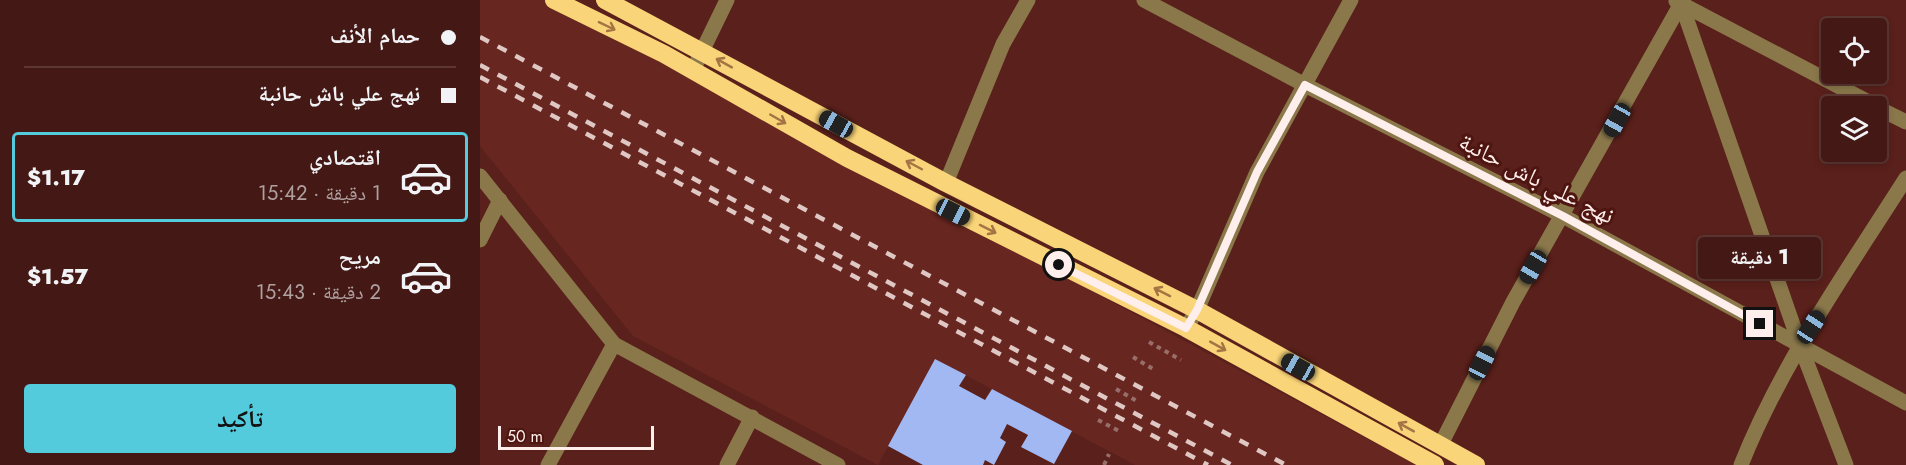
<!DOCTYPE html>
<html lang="ar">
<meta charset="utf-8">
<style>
body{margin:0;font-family:Jost,"Noto Naskh Arabic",sans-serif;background:#4e2522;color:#f1f3f6;direction:rtl;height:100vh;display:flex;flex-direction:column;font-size:22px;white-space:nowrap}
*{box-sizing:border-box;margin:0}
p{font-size:20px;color:#afa0a0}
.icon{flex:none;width:33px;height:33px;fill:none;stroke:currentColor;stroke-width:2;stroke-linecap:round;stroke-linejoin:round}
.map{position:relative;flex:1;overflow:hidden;direction:ltr}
.details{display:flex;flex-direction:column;background:#441814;width:480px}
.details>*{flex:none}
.guide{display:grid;align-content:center;height:132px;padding:0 24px;background:#441814}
.controls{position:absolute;left:1341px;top:18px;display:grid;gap:12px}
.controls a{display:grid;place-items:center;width:66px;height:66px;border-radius:6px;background:#441814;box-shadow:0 3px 9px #0003,0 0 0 2px #5c3734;font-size:30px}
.scale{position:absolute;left:18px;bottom:15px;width:156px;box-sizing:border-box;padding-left:6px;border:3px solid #ffefec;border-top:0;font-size:16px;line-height:21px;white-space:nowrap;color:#ffefec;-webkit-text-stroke:4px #4e1511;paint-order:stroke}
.end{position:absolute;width:27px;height:27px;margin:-14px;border:8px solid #ffefec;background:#111;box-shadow:0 0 0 3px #111}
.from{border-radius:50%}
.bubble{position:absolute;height:42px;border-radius:6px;background:#441814;box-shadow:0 3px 9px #0003,0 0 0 2px #5c3734;font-size:20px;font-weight:800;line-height:42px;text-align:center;direction:rtl}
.car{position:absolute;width:18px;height:36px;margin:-18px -9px;border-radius:8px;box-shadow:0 0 4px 2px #0007;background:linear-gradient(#222 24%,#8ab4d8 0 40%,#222 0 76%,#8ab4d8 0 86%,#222 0)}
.guide b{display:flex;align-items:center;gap:21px;height:57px;font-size:22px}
.guide b+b{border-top:2px solid #5c3734}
.guide i{width:15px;height:15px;background:#f1f3f6}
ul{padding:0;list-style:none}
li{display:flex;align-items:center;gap:18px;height:90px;margin:0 12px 9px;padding:0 12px;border:3px solid transparent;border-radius:6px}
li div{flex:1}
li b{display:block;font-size:22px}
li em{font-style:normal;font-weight:800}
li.selected{border-color:#53cbdc}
li>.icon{width:54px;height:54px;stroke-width:1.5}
.primary-button{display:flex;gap:12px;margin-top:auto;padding:12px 24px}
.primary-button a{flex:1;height:69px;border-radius:6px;background:#53cbdc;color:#111;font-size:24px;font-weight:800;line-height:69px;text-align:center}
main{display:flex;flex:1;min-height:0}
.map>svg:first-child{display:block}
.built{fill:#682620}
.building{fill:#a1b8f3}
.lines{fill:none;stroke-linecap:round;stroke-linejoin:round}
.path{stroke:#986e6a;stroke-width:4;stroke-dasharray:4.5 4.5;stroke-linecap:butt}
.minor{stroke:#8a784b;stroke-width:15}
.highway{stroke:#f9d478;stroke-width:18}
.rail{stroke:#dfc7c3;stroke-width:4.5;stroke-dasharray:10 10;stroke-linecap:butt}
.oneway{stroke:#a47444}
.route{stroke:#ffefec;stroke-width:8}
.labels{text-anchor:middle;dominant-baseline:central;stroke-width:6;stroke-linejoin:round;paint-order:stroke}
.street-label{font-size:24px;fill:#ffefec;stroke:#4e1511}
</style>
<main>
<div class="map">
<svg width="1426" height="465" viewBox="0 0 1426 465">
<rect width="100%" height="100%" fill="#5a201b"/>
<path class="built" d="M0 0H69L936 465H655L455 359 398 465 153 336 0 146Z"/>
<path class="building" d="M455 359 486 375 479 386 505 400 512 389 592 431 574 464 541 447 548 435 527 424 520 438 526 442 514 465 505 460 503 465H443L408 446Z"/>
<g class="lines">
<g class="path">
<path d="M669 342 701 360"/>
<path d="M653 357 673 369"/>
<path d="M636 389 657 401"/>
<path d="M618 420 641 432"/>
<path d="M624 465 629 454"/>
</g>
<g class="minor">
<path d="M664 0 825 85 1083 216 1426 403"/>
<path d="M1200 0 1320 345 1366 465"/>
<path d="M1196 1 1396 106"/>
<path d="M213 70 247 0"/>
<path d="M1396 107 1426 122"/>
<path d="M0 176 134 344 358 465"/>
<path d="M466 183 523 44 548 0"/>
<path d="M0 240 20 200"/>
<path d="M706 328 717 310 777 172 871 0"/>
<path d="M960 446 1033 302 1203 0"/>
<path d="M68 465 134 344"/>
<path d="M247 465 272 417"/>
<path d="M1261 465C1302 362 1367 271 1426 178"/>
</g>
<g class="highway">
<path d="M74 0 184 54 367 158 706 328 955 465"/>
<path d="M125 0 466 183 717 310 996 465"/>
</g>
<g class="rail">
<path d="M0 37 806 465"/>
<path d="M0 65 752 465"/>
<path d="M0 77 728 465"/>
</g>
</g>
<defs><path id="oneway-shaft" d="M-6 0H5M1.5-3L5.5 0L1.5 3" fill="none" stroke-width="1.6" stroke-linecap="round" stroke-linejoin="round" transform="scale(1.5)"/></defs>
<g class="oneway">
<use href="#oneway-shaft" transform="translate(127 26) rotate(26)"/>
<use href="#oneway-shaft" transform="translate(244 63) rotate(-151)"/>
<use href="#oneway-shaft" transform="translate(298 119) rotate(30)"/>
<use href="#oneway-shaft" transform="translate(434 165) rotate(-152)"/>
<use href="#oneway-shaft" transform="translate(508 229) rotate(27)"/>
<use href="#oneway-shaft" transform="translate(682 292) rotate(-153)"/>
<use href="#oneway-shaft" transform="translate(738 346) rotate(29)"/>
<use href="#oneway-shaft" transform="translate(926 427) rotate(-151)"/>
</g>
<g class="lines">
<path class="route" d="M579 265 706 328 717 310 777 172 825 85 1083 216 1280 324"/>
</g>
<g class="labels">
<g class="street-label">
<text transform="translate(1057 178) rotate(27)">نهج علي باش حانبة</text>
</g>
</g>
</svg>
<div class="controls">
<a><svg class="icon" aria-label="locate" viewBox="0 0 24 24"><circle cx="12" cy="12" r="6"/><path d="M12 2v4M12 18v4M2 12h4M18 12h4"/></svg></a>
<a><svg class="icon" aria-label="layers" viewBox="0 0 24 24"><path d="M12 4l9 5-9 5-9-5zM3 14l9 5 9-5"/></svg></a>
</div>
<div class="scale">50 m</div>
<i class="end from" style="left:579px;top:265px"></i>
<i class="end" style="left:1280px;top:324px"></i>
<div class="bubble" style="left:1218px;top:237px;width:123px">1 دقيقة</div>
<i class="car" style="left:1137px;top:120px;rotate:209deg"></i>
<i class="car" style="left:356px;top:124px;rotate:299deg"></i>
<i class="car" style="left:473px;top:212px;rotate:117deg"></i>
<i class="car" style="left:1053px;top:267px;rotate:210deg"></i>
<i class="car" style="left:1331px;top:327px;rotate:33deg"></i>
<i class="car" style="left:1002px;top:363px;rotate:27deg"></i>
<i class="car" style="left:818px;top:367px;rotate:299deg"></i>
</div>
<section class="details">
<div class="guide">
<b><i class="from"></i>حمام الأنف</b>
<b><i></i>نهج علي باش حانبة</b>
</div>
<ul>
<li class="selected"><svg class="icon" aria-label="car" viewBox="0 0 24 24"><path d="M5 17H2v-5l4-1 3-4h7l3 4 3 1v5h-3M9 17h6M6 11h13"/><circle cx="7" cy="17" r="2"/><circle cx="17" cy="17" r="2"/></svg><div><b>اقتصادي</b><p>1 دقيقة · 15:42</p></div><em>$1.17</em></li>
<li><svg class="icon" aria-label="car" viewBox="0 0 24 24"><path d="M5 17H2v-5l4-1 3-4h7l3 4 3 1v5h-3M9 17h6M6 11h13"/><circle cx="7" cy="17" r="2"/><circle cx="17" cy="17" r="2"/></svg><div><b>مريح</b><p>2 دقيقة · 15:43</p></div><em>$1.57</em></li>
</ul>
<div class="primary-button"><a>تأكيد</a></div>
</section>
</main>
